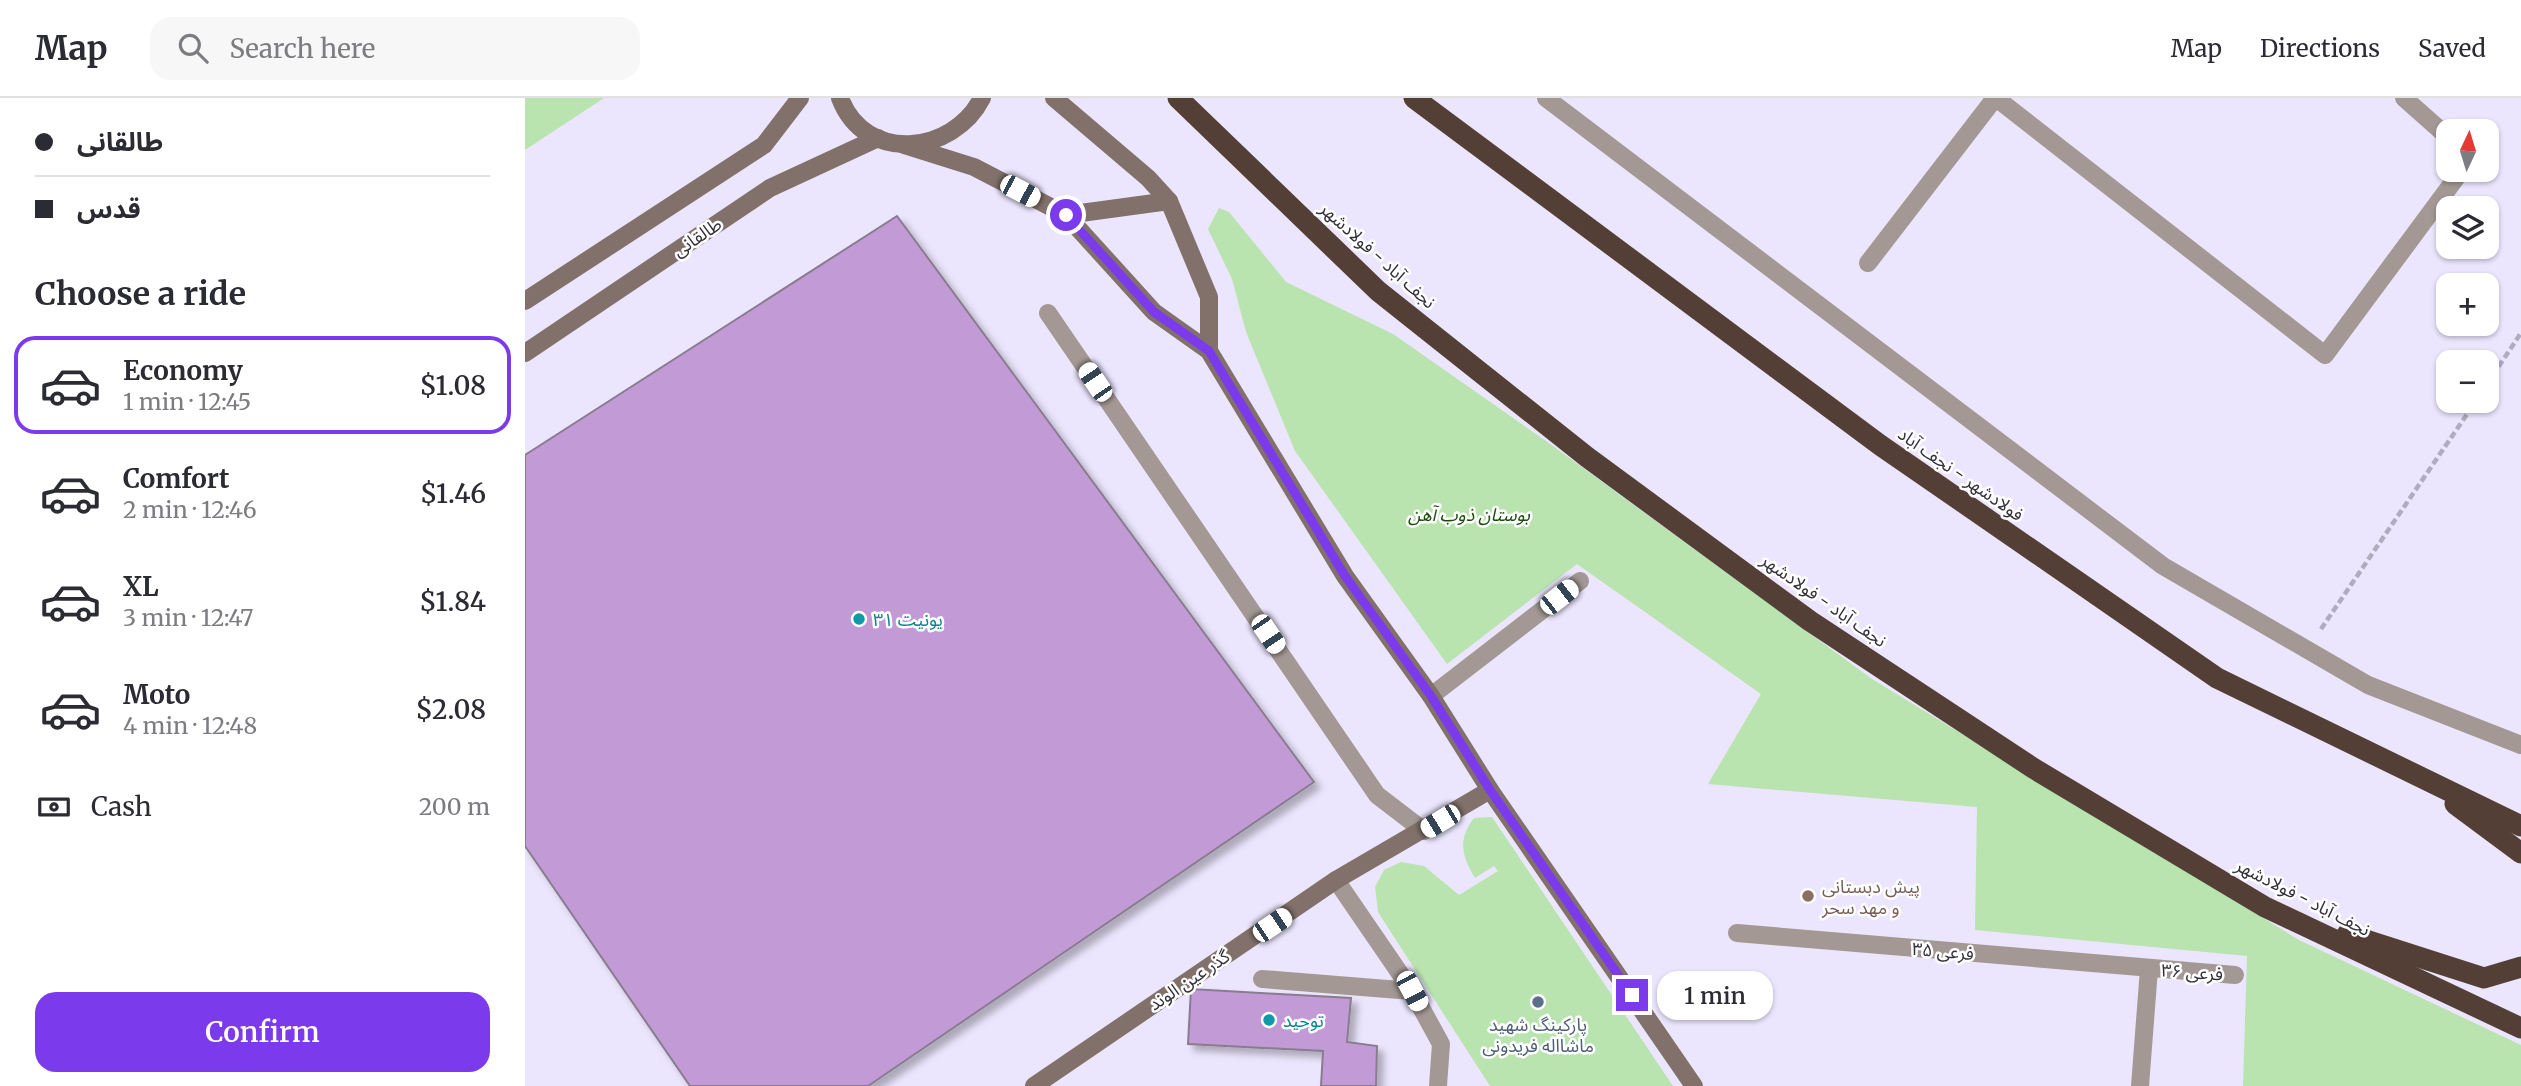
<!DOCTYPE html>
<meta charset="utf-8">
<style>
body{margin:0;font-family:Merriweather,"Noto Sans Arabic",serif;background:#f7f7f7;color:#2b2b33;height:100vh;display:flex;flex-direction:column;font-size:26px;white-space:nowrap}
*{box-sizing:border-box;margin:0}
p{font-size:23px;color:#7c7c81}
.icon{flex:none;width:38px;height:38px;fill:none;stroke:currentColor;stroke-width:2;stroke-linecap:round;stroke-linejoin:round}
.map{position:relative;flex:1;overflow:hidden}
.side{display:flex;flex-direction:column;background:#fff;width:525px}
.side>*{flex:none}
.hud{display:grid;align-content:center;height:154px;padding:0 35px;background:#fff}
.needle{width:46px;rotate:4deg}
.tools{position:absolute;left:1911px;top:21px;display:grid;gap:14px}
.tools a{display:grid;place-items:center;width:63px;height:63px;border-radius:14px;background:#fff;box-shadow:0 2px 5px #0004;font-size:35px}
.end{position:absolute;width:32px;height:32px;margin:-16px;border:9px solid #7c3aed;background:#fff;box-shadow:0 0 0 4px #fff}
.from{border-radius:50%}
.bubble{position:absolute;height:49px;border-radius:21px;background:#fff;box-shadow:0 2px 5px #0004;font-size:23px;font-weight:600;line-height:49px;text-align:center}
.car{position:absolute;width:21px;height:42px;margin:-21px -10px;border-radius:9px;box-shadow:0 0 5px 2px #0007;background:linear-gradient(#fff 24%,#345 0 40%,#fff 0 76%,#345 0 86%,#fff 0)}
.hud b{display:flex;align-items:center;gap:24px;height:66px;font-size:26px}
.hud b+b{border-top:2px solid #e1e1e2}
.hud i{width:18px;height:18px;background:#2b2b33}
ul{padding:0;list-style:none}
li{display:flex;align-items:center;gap:21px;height:98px;margin:0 14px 10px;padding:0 21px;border:4px solid transparent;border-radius:21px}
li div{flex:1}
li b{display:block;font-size:26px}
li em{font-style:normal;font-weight:600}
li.active{border-color:#7c3aed}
li>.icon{width:63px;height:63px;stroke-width:1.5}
h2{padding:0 35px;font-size:32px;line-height:84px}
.pay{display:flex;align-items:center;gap:18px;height:77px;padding:0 35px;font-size:26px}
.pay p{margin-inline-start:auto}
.primary-button{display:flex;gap:14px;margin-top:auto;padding:14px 35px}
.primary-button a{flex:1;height:80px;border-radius:21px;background:#7c3aed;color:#fff;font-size:28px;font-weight:600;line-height:80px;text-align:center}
header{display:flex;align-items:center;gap:42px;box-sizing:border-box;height:98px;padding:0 35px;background:#fff;border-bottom:2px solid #e1e1e2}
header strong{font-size:33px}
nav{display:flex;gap:38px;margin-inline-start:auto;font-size:24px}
.search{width:490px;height:63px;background:#f7f7f7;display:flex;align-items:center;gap:18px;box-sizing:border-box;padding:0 24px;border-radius:21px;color:#7c7c81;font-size:26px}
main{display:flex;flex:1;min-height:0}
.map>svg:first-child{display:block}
.green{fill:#b9e3af}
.building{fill:#c29ad6;stroke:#897c8f;stroke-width:2;filter:url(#shadow)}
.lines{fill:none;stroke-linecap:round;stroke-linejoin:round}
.path{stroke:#b0abbe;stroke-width:4.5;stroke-dasharray:7 3.5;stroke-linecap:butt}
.lane{stroke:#a39893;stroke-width:18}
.street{stroke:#a39893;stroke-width:18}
.secondary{stroke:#81716a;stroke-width:18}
.highway{stroke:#533f35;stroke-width:21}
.route{stroke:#7c3aed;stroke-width:9}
.culture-dot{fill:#0f9aa8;stroke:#fff;stroke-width:2.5}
.education-dot{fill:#8d6e63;stroke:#fff;stroke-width:2.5}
.service-dot{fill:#5c6f8a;stroke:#fff;stroke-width:2.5}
.labels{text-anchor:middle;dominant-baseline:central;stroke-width:5;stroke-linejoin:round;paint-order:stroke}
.street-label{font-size:18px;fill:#35323c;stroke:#fff}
.park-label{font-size:18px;font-style:italic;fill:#1f4b11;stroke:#fff}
.culture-label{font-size:18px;fill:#0d838f;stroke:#fff;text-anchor:start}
.education-label{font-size:18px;fill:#785e54;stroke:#fff;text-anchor:start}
.service-label{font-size:18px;fill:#4e5e75;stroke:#fff}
</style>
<header>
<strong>Map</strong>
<div class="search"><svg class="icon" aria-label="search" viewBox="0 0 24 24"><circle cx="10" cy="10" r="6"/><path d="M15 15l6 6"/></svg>Search here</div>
<nav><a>Map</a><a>Directions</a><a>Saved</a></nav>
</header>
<main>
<section class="side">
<div class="hud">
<b><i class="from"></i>طالقانی</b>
<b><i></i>قدس</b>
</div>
<h2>Choose a ride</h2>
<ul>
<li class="active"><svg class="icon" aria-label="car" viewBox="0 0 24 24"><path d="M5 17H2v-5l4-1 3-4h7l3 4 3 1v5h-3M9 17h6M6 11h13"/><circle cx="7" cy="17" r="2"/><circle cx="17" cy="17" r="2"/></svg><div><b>Economy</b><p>1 min · 12:45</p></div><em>$1.08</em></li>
<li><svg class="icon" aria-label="car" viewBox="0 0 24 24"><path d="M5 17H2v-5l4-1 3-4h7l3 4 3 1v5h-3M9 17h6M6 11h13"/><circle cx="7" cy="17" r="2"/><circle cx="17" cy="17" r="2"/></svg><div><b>Comfort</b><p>2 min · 12:46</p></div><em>$1.46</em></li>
<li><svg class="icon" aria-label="car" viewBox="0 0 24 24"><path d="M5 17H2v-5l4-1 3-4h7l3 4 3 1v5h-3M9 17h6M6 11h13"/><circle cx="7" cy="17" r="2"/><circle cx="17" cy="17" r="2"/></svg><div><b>XL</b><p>3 min · 12:47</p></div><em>$1.84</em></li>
<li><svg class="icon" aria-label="car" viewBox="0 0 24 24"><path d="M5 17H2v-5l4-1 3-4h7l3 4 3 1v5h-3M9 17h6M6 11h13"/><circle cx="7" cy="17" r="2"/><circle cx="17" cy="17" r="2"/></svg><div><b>Moto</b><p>4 min · 12:48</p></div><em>$2.08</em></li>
</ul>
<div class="pay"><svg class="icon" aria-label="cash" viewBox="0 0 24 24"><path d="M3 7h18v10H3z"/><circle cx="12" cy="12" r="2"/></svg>Cash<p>200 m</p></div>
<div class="primary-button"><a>Confirm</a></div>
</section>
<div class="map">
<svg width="1996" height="988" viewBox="0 0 1996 988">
<defs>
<filter id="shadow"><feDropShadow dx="6" dy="6" stdDeviation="3.5" flood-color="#0004"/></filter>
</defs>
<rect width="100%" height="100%" fill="#ebe6fd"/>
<g class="green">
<path d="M0 0H79L0 52Z"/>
<path d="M694 110 704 114 761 184 868 236 1028 348 1347 581 1774 842 1996 947V988H1718L1722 858 1450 832 1452 709 1183 686 1236 596 1052 466 922 566 770 353 721 234 707 181 683 131Z"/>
<path d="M967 719 1148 988H965L853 814 850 789 859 772 876 764 899 768 934 797 973 773 969 768 950 780C937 758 932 742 949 720Z"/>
</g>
<g class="building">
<path d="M372 118 789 684 343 988H165L0 748V357Z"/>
<path d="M666 891 826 900 822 944 852 948 851 988H796L798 953 663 946Z"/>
</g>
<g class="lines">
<g class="path">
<path d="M1962 286 1996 235"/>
<path d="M1796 531 1951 303"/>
</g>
<g class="lane">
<path d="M523 215 852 697 899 733"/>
<path d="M811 782 887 893 916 946 913 988"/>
<path d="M737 881 887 893"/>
</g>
<g class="street">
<path d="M1021 0 1638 468 1843 587 1996 647"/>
<path d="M1471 0 1800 257 1937 72"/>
<path d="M1879 0 1923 39"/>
<path d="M1343 165 1470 0"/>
<path d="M906 598 1055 483"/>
<path d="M1212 835 1710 877"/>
<path d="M1615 988 1624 871"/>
</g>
<g class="secondary">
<path d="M315 0C340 66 428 57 457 0"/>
<path d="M529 0 623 80 644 103 684 199V253"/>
<path d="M379 47 449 69 541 117 629 214 684 253 820 478 906 598 965 692 1169 988"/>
<path d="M541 117 644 103"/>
<path d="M0 203 239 47 275 0"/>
<path d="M0 255 245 90 353 40"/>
<path d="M509 988 811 782 965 692"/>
</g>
<g class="highway">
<path d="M653 0 853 193 1062 359 1285 523 1508 670 1740 809 1996 930"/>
<path d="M889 0 1355 347 1692 580 1996 728"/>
<path d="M1930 706 1996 755"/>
<path d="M1822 836 1959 880 1996 869"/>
</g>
</g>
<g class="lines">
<path class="route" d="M541 117 629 214 684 253 820 478 906 598 965 692 1107 897"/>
</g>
<g class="culture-dot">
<circle cx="334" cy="521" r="7"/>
<circle cx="744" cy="922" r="7"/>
</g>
<circle class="education-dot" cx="1283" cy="798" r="7"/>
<circle class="service-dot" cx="1013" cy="904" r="7"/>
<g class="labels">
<g class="street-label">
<text transform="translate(172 139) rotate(-34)">طالقانی</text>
<text transform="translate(853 157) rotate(42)">نجف آباد - فولادشهر</text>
<text transform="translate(1436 376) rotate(35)">فولادشهر - نجف آباد</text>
<text transform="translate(1299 502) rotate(35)">نجف آباد - فولادشهر</text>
<text transform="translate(1778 799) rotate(27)">نجف آباد - فولادشهر</text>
<text transform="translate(1418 853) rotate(5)">فرعی ۳۵</text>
<text transform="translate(1667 874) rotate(4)">فرعی ۳۶</text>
<text transform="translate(664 882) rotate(-34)">گذر عین الوند</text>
</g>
<g class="park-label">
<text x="944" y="416">بوستان ذوب آهن</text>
</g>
<g class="culture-label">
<text x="348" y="521">یونیت ۳۱</text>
<text x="758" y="922">توحید</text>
</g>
<g class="education-label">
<text x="1297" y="788">پیش دبستانی<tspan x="1297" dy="21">و مهد سحر</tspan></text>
</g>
<g class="service-label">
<text x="1013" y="926">پارکینگ شهید<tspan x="1013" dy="21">ماشااله فریدونی</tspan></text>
</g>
</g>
</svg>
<div class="tools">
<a><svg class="needle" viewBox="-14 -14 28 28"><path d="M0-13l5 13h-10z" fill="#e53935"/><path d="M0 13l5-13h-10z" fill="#7c7c81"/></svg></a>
<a><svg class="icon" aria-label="layers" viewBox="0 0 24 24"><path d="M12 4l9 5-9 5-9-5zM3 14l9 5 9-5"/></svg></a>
<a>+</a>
<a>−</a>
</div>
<i class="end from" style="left:541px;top:117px"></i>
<i class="end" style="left:1107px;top:897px"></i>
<div class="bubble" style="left:1132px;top:873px;width:116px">1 min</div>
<i class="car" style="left:495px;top:93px;rotate:118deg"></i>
<i class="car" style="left:570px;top:284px;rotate:326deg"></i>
<i class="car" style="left:1034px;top:499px;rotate:52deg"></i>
<i class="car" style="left:743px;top:536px;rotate:146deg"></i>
<i class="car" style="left:915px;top:723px;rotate:239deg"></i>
<i class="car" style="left:747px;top:827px;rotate:56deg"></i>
<i class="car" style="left:887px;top:893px;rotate:152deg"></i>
</div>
</main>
